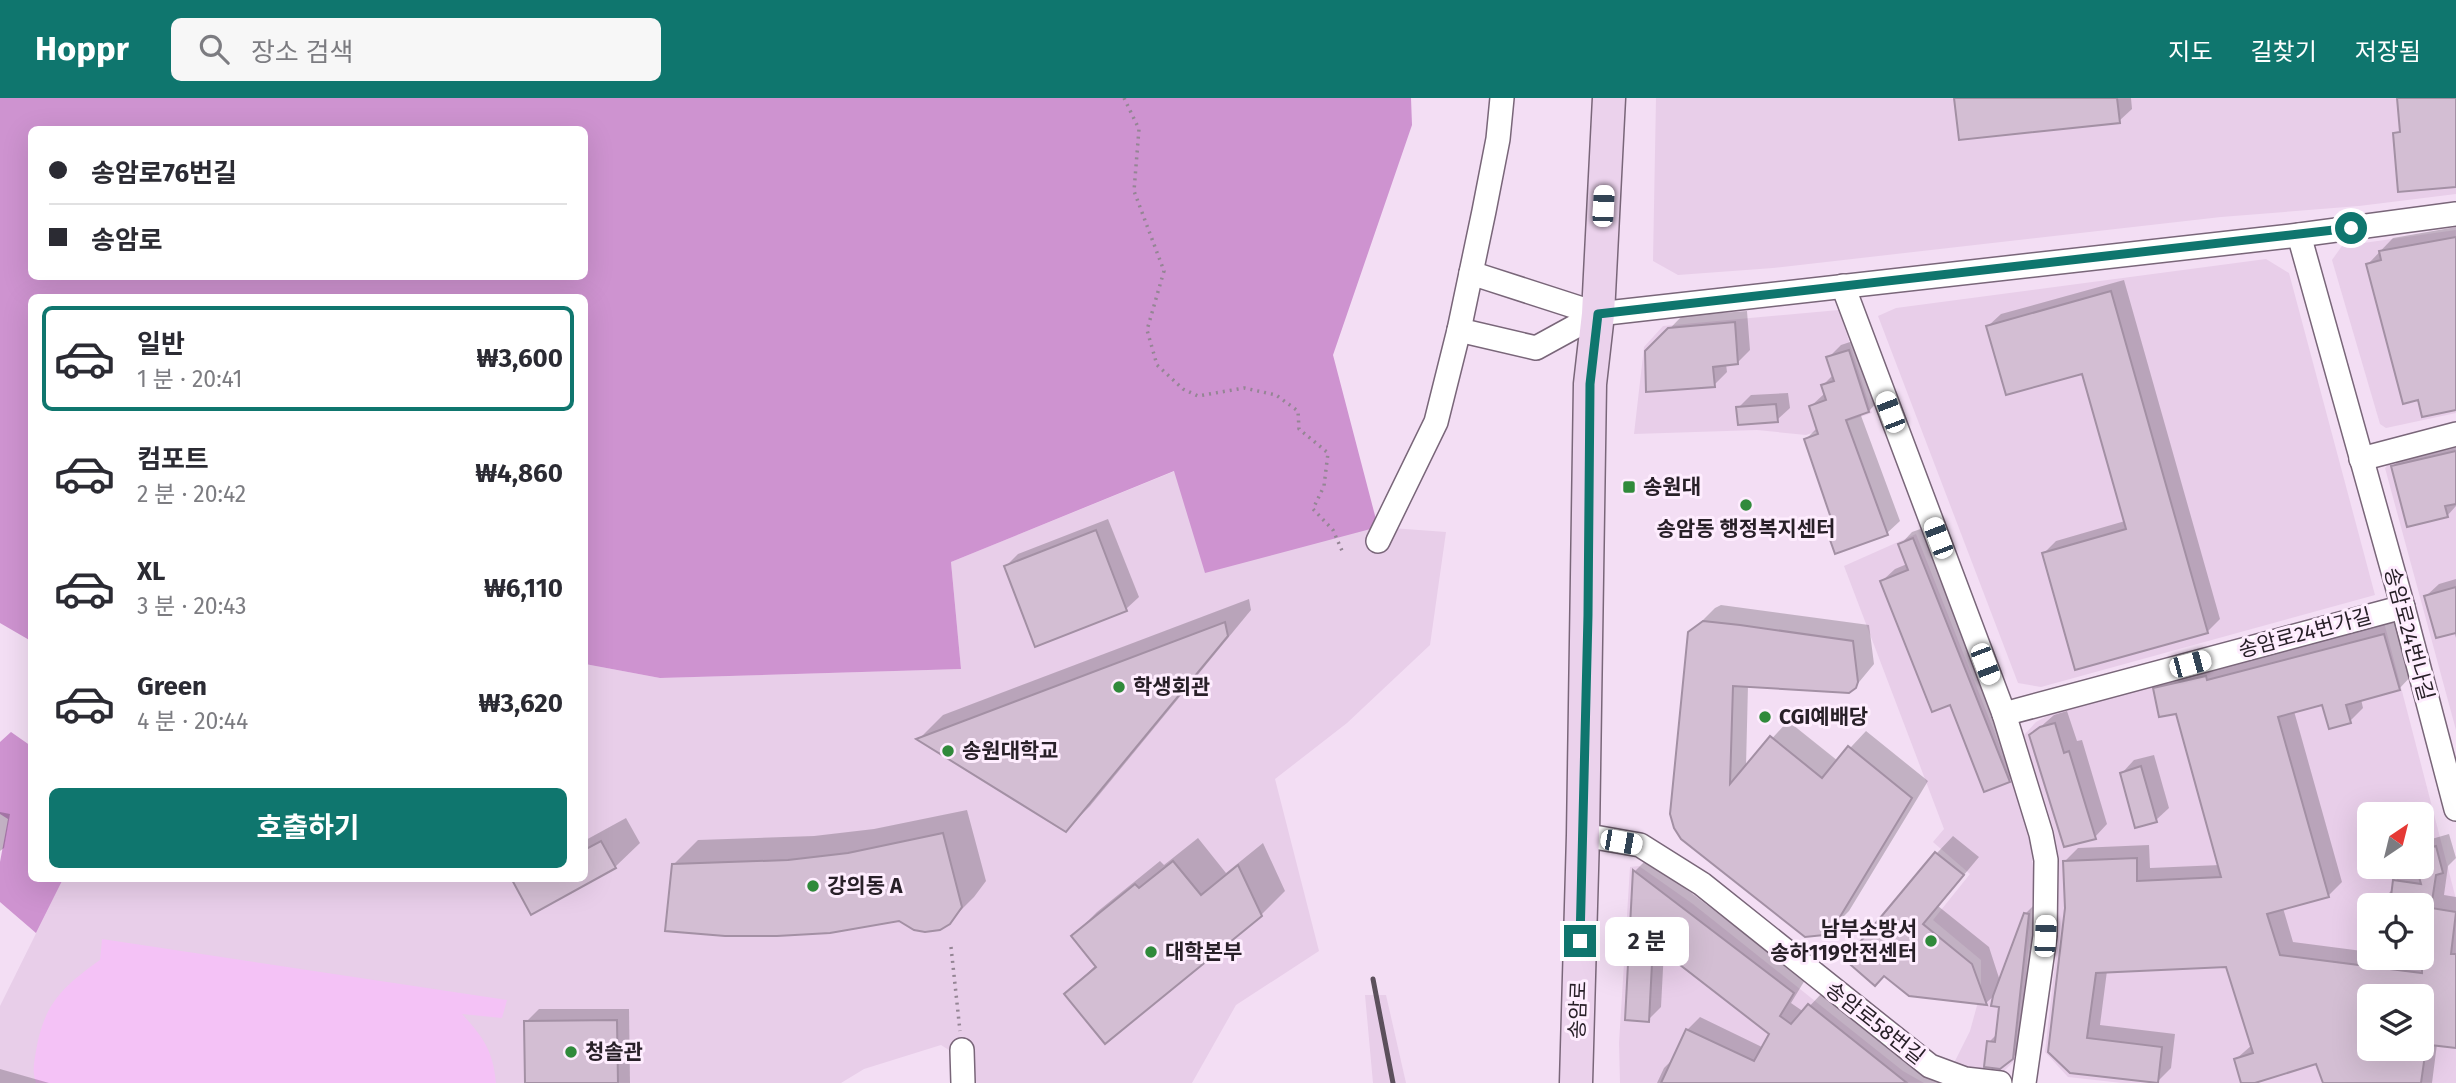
<!DOCTYPE html>
<html lang="ko">
<meta charset="utf-8">
<style>
body{margin:0;font-family:"Fira Sans","Noto Sans KR",sans-serif;background:#f7f7f7;color:#2b2b33;height:100vh;display:flex;flex-direction:column;font-size:26px;white-space:nowrap}
*{box-sizing:border-box;margin:0}
p{font-size:23px;color:#7c7c81}
.icon{flex:none;width:38px;height:38px;fill:none;stroke:currentColor;stroke-width:2;stroke-linecap:round;stroke-linejoin:round}
.map{position:relative;flex:1;overflow:hidden}
.side{position:absolute;left:28px;top:196px;width:560px;height:588px;display:flex;flex-direction:column;background:#fff;border-radius:10px;box-shadow:0 7px 28px #0002}
.side>*{flex:none}
.banner{position:absolute;left:28px;top:28px;width:560px;height:154px;border-radius:10px;box-shadow:0 7px 28px #0002;display:grid;align-content:center;height:154px;padding:0 21px;background:#fff}
.needle{width:46px;rotate:35deg}
.tools{position:absolute;left:2357px;top:704px;display:grid;gap:14px}
.tools a{display:grid;place-items:center;width:77px;height:77px;border-radius:10px;background:#fff;box-shadow:0 7px 28px #0002;font-size:35px}
.end{position:absolute;width:32px;height:32px;margin:-16px;border:9px solid #0f766e;background:#fff;box-shadow:0 0 0 4px #fff}
.from{border-radius:50%}
.bubble{position:absolute;height:49px;border-radius:10px;background:#fff;box-shadow:0 7px 28px #0002;font-size:23px;font-weight:700;line-height:49px;text-align:center}
.car{position:absolute;width:21px;height:42px;margin:-21px -10px;border-radius:9px;box-shadow:0 0 5px 2px #0007;background:linear-gradient(#fff 24%,#345 0 40%,#fff 0 76%,#345 0 86%,#fff 0)}
.banner b{display:flex;align-items:center;gap:24px;height:66px;font-size:26px}
.banner b+b{border-top:2px solid #e1e1e2}
.banner i{width:18px;height:18px;background:#2b2b33}
ul{padding:12px 0 0;list-style:none}
li{display:flex;align-items:center;gap:21px;height:105px;margin:0 14px 10px;padding:0 7px;border:4px solid transparent;border-radius:10px}
li div{flex:1}
li b{display:block;font-size:26px}
li em{font-style:normal;font-weight:700}
li.on{border-color:#0f766e}
li>.icon{width:63px;height:63px;stroke-width:1.5}
.button{display:flex;gap:14px;margin-top:auto;padding:14px 21px}
.button a{flex:1;height:80px;border-radius:10px;background:#0f766e;color:#fff;font-size:28px;font-weight:700;line-height:80px;text-align:center}
header{display:flex;align-items:center;gap:42px;box-sizing:border-box;height:98px;padding:0 35px;background:#0f766e;color:#fff}
header strong{font-size:33px}
nav{display:flex;gap:38px;margin-inline-start:auto;font-size:24px}
.search{width:490px;height:63px;background:#f7f7f7;display:flex;align-items:center;gap:18px;box-sizing:border-box;padding:0 24px;border-radius:10px;color:#7c7c81;font-size:26px}
.map>svg:first-child{display:block}
.built{fill:#e8cee9;fill-rule:evenodd}
.green{fill:#f4c2f6}
.forest{fill:#ce93d0;fill-rule:evenodd}
.shadow{fill:#0003;fill-rule:evenodd}
.building{fill:#d3bed3;stroke:#a390a4;stroke-width:2}
.lines{fill:none;stroke-linecap:round;stroke-linejoin:round}
.minor-casing{stroke:#796679;stroke-width:26}
.secondary-casing{stroke:#796679;stroke-width:35}
.path{stroke:#948594;stroke-width:3.5;stroke-dasharray:2 5;stroke-linecap:butt}
.minor{stroke:#fff;stroke-width:23}
.secondary{stroke:#ebd2ec;stroke-width:32}
.rail{stroke:#5c505c;stroke-width:5}
.route{stroke:#0f766e;stroke-width:9}
.poi-dot{fill:#308a3b;stroke:#feedfe;stroke-width:2.5}
.labels{text-anchor:middle;dominant-baseline:central;stroke-width:6;stroke-linejoin:round;paint-order:stroke}
.poi-label{font-size:21px;font-weight:bold;fill:#282028;stroke:#feedfe;text-anchor:start}
.street-label{font-size:21px;fill:#282028;stroke:#feedfe}
</style>
<header>
<strong>Hoppr</strong>
<div class="search"><svg class="icon" aria-label="search" viewBox="0 0 24 24"><circle cx="10" cy="10" r="6"/><path d="M15 15l6 6"/></svg>장소 검색</div>
<nav><a>지도</a><a>길찾기</a><a>저장됨</a></nav>
</header>
<div class="map">
<svg width="2456" height="985" viewBox="0 0 2456 985">
<rect width="100%" height="100%" fill="#f3def4"/>
<g class="built">
<path d="M1656 0H2456V96L2359 108 2221 119 1773 170 1678 177 1653 163Z"/>
<path d="M2456 132V315L2386 330 2380 326 2332 162 2342 148Z"/>
<path d="M2266 161 2289 175 2375 497 2041 589 2018 585 1878 218 1896 210Z"/>
<path d="M1839 212 1872 315 1806 337 1757 332 1634 336 1644 249 1663 228Z"/>
<path d="M2456 350V632L2385 370 2390 365Z"/>
<path d="M1175 373 1378 429 1446 434 1430 547 1347 625 1275 681 1319 853 1236 907 1192 985H974L973 949 952 954 941 947 864 971 841 985H0V908L63 781 584 780 585 566 660 580 961 571 951 464Z"/>
<path d="M1916 436 1994 633 2029 730 2034 781 2020 952 2014 963 1999 978 1953 967 1970 933 1981 893V862L1933 822 1970 776 1933 744 1944 731 1844 468Z"/>
<path d="M2384 524 2456 801V985H2122L2068 979 2045 954 2058 839 2059 761 2054 733 2024 637 2036 624 2049 617 2159 584ZM2370 716H2422V768H2370ZM2370 807H2422V859H2370ZM2370 898H2422V950H2370Z"/>
<path d="M1639 768 1693 806 1903 973 1924 985H1620L1619 945 1630 769Z"/>
<path d="M1365 897H1386L1406 985H1373Z"/>
</g>
<path class="green" d="M102 841 507 902 502 920 462 916C483 939 493 952 496 985H36C32 973 34 965 36 953 44 906 62 889 100 862Z"/>
<g class="forest">
<path d="M0 0H1411L1412 27 1333 257 1378 429 1205 475 1174 373 951 464 961 571 660 580 585 566 584 200H32L31 543 0 525ZM32 32H584V178H32Z"/>
<path d="M11 634 31 648 32 780 63 781 36 835 0 804V764L8 721 0 716V644Z"/>
</g>
<g class="shadow">
<path d="M1956 0H2131L2132 11 2119 23Z"/>
<path d="M2456 129V311L2368 166 2393 140Z"/>
<path d="M2124 182 2220 521 2207 534 2044 455 2056 443 2125 423 2083 274 1988 228 2001 216Z"/>
<path d="M1747 213 1750 252 1737 265 1726 266 1727 274 1714 287 1647 254 1682 218Z"/>
<path d="M1862 240 1881 300 1869 313 1860 315 1900 423 1887 435 1826 426 1833 419 1806 341 1818 329 1811 308 1824 296 1823 287 1834 276 1828 260 1841 247Z"/>
<path d="M1788 295 1790 310 1777 322 1738 310 1751 297Z"/>
<path d="M2456 344V408L2447 418 2393 368 2406 356Z"/>
<path d="M1108 421 1139 499 1126 511 1006 468 1018 456Z"/>
<path d="M1926 429 2021 670 2009 683 1951 605 1882 483 1895 471 1907 466 1900 447 1912 434Z"/>
<path d="M2456 481V540L2454 533 2426 498 2439 486Z"/>
<path d="M1249 501 1251 512 1090 708 1066 732 919 641 943 617Z"/>
<path d="M1721 507 1869 527 1874 566 1855 589 1748 587 1746 669 1788 623 1838 663 1866 633 1928 683 1849 813 1831 831 1683 740 1690 535 1715 510Z"/>
<path d="M2397 523 2412 577 2399 591 2361 601 2363 610 2350 623 2323 605 2294 613 2342 784 2328 798 2283 810 2293 844 2370 854V859H2422V807H2380L2381 803 2394 790 2395 783 2408 770 2419 771 2422 768V748L2428 742 2449 736 2456 760 2448 768 2444 797 2456 799V948L2437 946 2432 985H2325L2317 964 2243 985 2236 961 2252 947 2227 868 2107 873 2100 927 2175 936 2171 970 2157 984 2071 973 2064 764 2078 750 2149 747 2150 770 2220 767 2177 614 2155 591 2169 577 2220 565 2221 570ZM2370 898H2422V950H2370Z"/>
<path d="M2067 613 2077 643 2082 642 2107 726 2095 739 2031 637 2054 617Z"/>
<path d="M2154 657 2169 710 2156 722 2122 675 2134 662Z"/>
<path d="M967 712 986 783 974 799 949 824 899 821 673 767 698 742 814 738 874 731Z"/>
<path d="M0 714 10 716 4 750 0 753Z"/>
<path d="M626 720 640 745 615 769 532 815 584 780V743Z"/>
<path d="M1953 738 1979 759 1938 808 1989 849 2000 883 2025 816 2038 803 2025 947 2012 960 1989 944 1998 935 2001 907 1995 897 1986 905 1884 876 1847 862 1937 755Z"/>
<path d="M1198 740 1226 775 1263 745 1285 793 1261 817 1066 896 1096 867 1073 838 1097 814 1160 763 1164 767Z"/>
<path d="M1647 761 1805 882 1791 905 1804 914 1822 895 1922 974 1991 985H1657L1664 970 1675 959 1687 932 1700 919 1764 950 1771 936 1664 852 1661 909 1648 922 1627 921 1635 773Z"/>
<path d="M539 911H629L630 985H527L526 924Z"/>
<path d="M0 971 49 985H0Z"/>
</g>
<g class="building">
<path d="M1954 0H2117L2120 25 1959 42Z"/>
<path d="M2397 0H2456V89L2398 94 2393 35 2400 34Z"/>
<path d="M2456 139V312L2422 319 2418 302 2403 306 2366 166 2381 162 2379 153Z"/>
<path d="M2111 193 2208 535 2075 572 2042 455 2126 431 2082 276 2006 297 1986 228Z"/>
<path d="M1735 224 1738 266 1713 269 1715 289 1646 294 1645 253 1668 230Z"/>
<path d="M1849 252 1869 314 1846 322 1888 437 1835 456 1824 425 1832 423 1804 341 1818 336 1809 308 1826 302 1821 287 1834 283 1826 259Z"/>
<path d="M1776 306 1778 324 1738 327 1736 309Z"/>
<path d="M2456 353V406L2445 408 2448 419 2407 429 2391 368Z"/>
<path d="M1096 432 1127 513 1035 549 1004 468Z"/>
<path d="M1913 440 2010 684 1984 694 1950 607 1932 614 1880 483 1908 472 1898 446Z"/>
<path d="M2456 489V535L2436 540 2424 498Z"/>
<path d="M1703 523 1740 527 1853 543 1858 584 1856 590 1849 595 1733 588 1730 686 1770 638 1822 680 1848 648 1912 700 1832 832 1824 837 1805 839 1681 741 1674 730 1670 716 1688 534Z"/>
<path d="M1225 524 1228 538 1066 734 916 641Z"/>
<path d="M2384 536 2400 592 2346 607 2351 625 2329 631 2322 607 2278 619 2329 799 2267 816 2280 857 2422 875V807H2390L2393 782 2421 786 2416 768H2422V752L2436 748 2443 775 2436 777 2431 810 2456 814 2451 856H2456V950L2422 946V898H2370V950H2426L2421 985H2323L2316 966 2255 985H2241L2234 961 2253 955 2226 869 2096 875 2087 940 2162 949 2158 985 2070 975 2048 954 2065 810 2063 763 2137 760V783L2221 779 2176 616 2159 619 2153 590 2206 578 2207 582Z"/>
<path d="M2055 625 2064 655 2069 653 2096 741 2064 749 2029 637 2040 629Z"/>
<path d="M2141 668 2157 724 2135 730 2120 675Z"/>
<path d="M943 735 962 809 950 826 940 832 925 834 914 832 899 823 830 835 777 838H725L665 833 672 766 788 762 848 755Z"/>
<path d="M601 743 616 770 531 817 511 780H584V752Z"/>
<path d="M1935 754 1964 777 1923 826 1972 866 1987 907 1909 898 1884 878 1875 888 1845 862Z"/>
<path d="M1173 763 1201 797 1238 767 1262 818 1105 946 1064 896 1096 869 1071 838 1135 786 1139 790Z"/>
<path d="M1633 772 1794 895 1780 918 1791 926 1808 906 1907 985H1661L1686 931 1754 963 1769 936 1653 846 1649 924 1625 922Z"/>
<path d="M2024 815 2029 816 2013 961 2000 971 1984 969 1987 943 1995 944 1999 909 1991 908 1993 898Z"/>
<path d="M617 922 618 985H525L524 923Z"/>
</g>
<g class="lines">
<defs>
<g id="minor">
<path d="M2299 137 2403 509 2456 711"/>
<path d="M1471 175 1598 216"/>
<path d="M1843 188 2004 616 2041 736 2046 762 2045 838 2024 985"/>
<path d="M1459 232 1536 250 1598 216 2299 137 2456 116"/>
<path d="M2361 361 2456 336"/>
<path d="M1378 443 1436 324 1459 232 1484 113 1498 41 1502 0"/>
<path d="M2004 616 2403 509"/>
<path d="M1583 737 1640 747 1702 786 1930 968 1965 981 2000 985"/>
<path d="M962 952 963 985"/>
</g>
<path id="secondary" d="M1576 985 1583 737 1590 286 1598 216 1609 0"/>
</defs>
<use href="#minor" class="minor-casing"/>
<use href="#secondary" class="secondary-casing"/>
<g class="path">
<path d="M1124 0 1139 31 1134 93 1164 173 1147 232 1157 267 1183 291 1198 298 1244 290 1276 297 1298 313 1299 331 1328 355 1324 388 1313 411 1333 432 1343 455"/>
<path d="M951 849 960 933"/>
</g>
<use href="#minor" class="minor"/>
<use href="#secondary" class="secondary"/>
<path class="rail" d="M1373 881 1393 985"/>
</g>
<g class="lines">
<path class="route" d="M1580 843 1588 517 1590 286 1598 216 2351 130"/>
</g>
<g class="poi-dot">
<rect x="1622" y="382" width="14" height="14" rx="3.5"/>
<circle cx="1746" cy="407" r="7"/>
<circle cx="1119" cy="589" r="7"/>
<circle cx="1765" cy="619" r="7"/>
<circle cx="948" cy="653" r="7"/>
<circle cx="813" cy="788" r="7"/>
<circle cx="1931" cy="843" r="7"/>
<circle cx="1151" cy="854" r="7"/>
<circle cx="571" cy="954" r="7"/>
</g>
<g class="labels">
<g class="poi-label">
<text x="1643" y="389">송원대</text>
<text x="1746" y="431" text-anchor="middle">송암동 행정복지센터</text>
<text x="1133" y="589">학생회관</text>
<text x="1779" y="619">CGI예배당</text>
<text x="962" y="653">송원대학교</text>
<text x="827" y="788">강의동 A</text>
<text x="1917" y="831" text-anchor="end">남부소방서<tspan x="1917" dy="24">송하119안전센터</tspan></text>
<text x="1165" y="854">대학본부</text>
<text x="585" y="954">청솔관</text>
</g>
<g class="street-label">
<text transform="translate(2305 535) rotate(-15)">송암로24번가길</text>
<text transform="translate(2409 536) rotate(75)">송암로24번나길</text>
<text transform="translate(1578 912) rotate(-88)">송암로</text>
<text transform="translate(1875 925) rotate(38)">송암로58번길</text>
</g>
</g>
</svg>
<div class="tools">
<a><svg class="needle" viewBox="-14 -14 28 28"><path d="M0-13l5 13h-10z" fill="#e53935"/><path d="M0 13l5-13h-10z" fill="#7c7c81"/></svg></a>
<a><svg class="icon" aria-label="locate" viewBox="0 0 24 24"><circle cx="12" cy="12" r="6"/><path d="M12 2v4M12 18v4M2 12h4M18 12h4"/></svg></a>
<a><svg class="icon" aria-label="layers" viewBox="0 0 24 24"><path d="M12 4l9 5-9 5-9-5zM3 14l9 5 9-5"/></svg></a>
</div>
<i class="end from" style="left:2351px;top:130px"></i>
<i class="end" style="left:1580px;top:843px"></i>
<div class="bubble" style="left:1605px;top:819px;width:84px">2 분</div>
<i class="car" style="left:1603px;top:108px;rotate:3deg"></i>
<i class="car" style="left:1890px;top:314px;rotate:339deg"></i>
<i class="car" style="left:1938px;top:440px;rotate:339deg"></i>
<i class="car" style="left:1985px;top:566px;rotate:159deg"></i>
<i class="car" style="left:2190px;top:566px;rotate:75deg"></i>
<i class="car" style="left:1621px;top:744px;rotate:100deg"></i>
<i class="car" style="left:2045px;top:838px;rotate:3deg"></i>
<div class="banner">
<b><i class="from"></i>송암로76번길</b>
<b><i></i>송암로</b>
</div>
<section class="side">
<ul>
<li class="on"><svg class="icon" aria-label="car" viewBox="0 0 24 24"><path d="M5 17H2v-5l4-1 3-4h7l3 4 3 1v5h-3M9 17h6M6 11h13"/><circle cx="7" cy="17" r="2"/><circle cx="17" cy="17" r="2"/></svg><div><b>일반</b><p>1 분 · 20:41</p></div><em>₩3,600</em></li>
<li><svg class="icon" aria-label="car" viewBox="0 0 24 24"><path d="M5 17H2v-5l4-1 3-4h7l3 4 3 1v5h-3M9 17h6M6 11h13"/><circle cx="7" cy="17" r="2"/><circle cx="17" cy="17" r="2"/></svg><div><b>컴포트</b><p>2 분 · 20:42</p></div><em>₩4,860</em></li>
<li><svg class="icon" aria-label="car" viewBox="0 0 24 24"><path d="M5 17H2v-5l4-1 3-4h7l3 4 3 1v5h-3M9 17h6M6 11h13"/><circle cx="7" cy="17" r="2"/><circle cx="17" cy="17" r="2"/></svg><div><b>XL</b><p>3 분 · 20:43</p></div><em>₩6,110</em></li>
<li><svg class="icon" aria-label="car" viewBox="0 0 24 24"><path d="M5 17H2v-5l4-1 3-4h7l3 4 3 1v5h-3M9 17h6M6 11h13"/><circle cx="7" cy="17" r="2"/><circle cx="17" cy="17" r="2"/></svg><div><b>Green</b><p>4 분 · 20:44</p></div><em>₩3,620</em></li>
</ul>
<div class="button"><a>호출하기</a></div>
</section>
</div>
